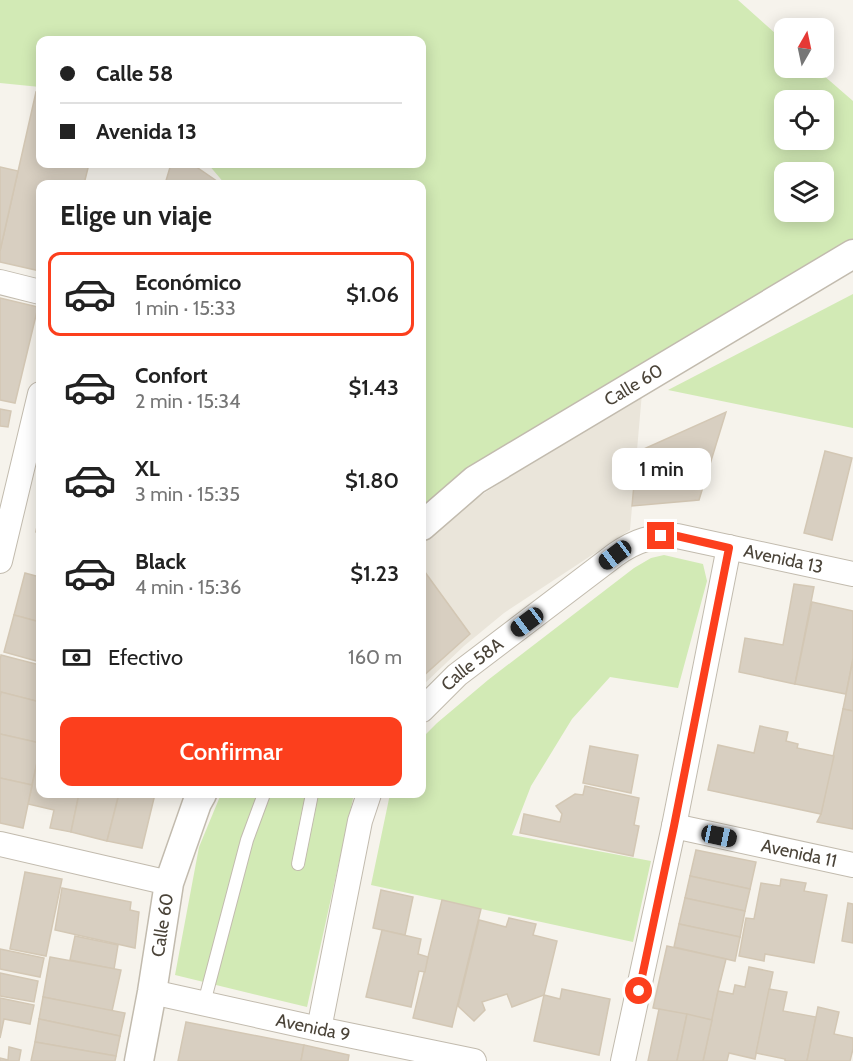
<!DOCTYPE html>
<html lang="es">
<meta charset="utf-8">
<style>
body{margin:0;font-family:Cabin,sans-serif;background:#f2f2f2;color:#222;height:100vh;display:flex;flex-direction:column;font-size:22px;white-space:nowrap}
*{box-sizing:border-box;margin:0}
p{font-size:20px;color:#767676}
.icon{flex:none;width:33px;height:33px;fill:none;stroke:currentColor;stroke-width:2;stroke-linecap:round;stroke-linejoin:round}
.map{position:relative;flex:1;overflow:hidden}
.panel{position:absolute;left:36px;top:180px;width:390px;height:618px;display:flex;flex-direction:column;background:#fff;border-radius:12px;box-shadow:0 3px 15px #0003}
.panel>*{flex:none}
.banner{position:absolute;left:36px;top:36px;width:390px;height:132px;border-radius:12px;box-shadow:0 3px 15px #0003;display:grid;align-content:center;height:132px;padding:0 24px;background:#fff}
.needle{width:39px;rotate:9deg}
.buttons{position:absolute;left:774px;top:18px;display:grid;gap:12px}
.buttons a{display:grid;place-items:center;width:60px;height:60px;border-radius:12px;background:#fff;box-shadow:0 3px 15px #0003;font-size:30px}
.end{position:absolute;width:27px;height:27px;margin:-14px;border:8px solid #fc3f1d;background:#fff;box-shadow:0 0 0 3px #fff}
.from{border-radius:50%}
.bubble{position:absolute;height:42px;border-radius:12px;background:#fff;box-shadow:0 3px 15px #0003;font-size:20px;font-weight:600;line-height:42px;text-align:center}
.car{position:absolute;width:18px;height:36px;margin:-18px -9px;border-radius:8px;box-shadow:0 0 4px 2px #0007;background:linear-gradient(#222 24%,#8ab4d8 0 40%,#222 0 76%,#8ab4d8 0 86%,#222 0)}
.banner b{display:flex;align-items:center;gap:21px;height:57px;font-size:22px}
.banner b+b{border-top:2px solid #e0e0e0}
.banner i{width:15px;height:15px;background:#222}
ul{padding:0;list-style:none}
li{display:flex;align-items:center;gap:18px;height:84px;margin:0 12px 9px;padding:0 12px;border:3px solid transparent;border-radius:12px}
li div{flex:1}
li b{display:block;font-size:22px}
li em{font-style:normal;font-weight:600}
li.active{border-color:#fc3f1d}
li>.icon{width:54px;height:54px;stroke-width:1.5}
h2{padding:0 24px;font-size:27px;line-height:72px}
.pay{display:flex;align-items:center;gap:15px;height:66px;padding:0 24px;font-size:22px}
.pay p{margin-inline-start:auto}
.button{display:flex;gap:12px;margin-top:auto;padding:12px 24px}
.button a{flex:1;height:69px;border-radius:12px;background:#fc3f1d;color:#fff;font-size:24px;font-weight:600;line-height:69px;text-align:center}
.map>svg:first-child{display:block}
.residential{fill:#eae5da}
.green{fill:#d2eab5;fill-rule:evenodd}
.building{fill:#d8cfc1;stroke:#d3c7b4;stroke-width:1.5}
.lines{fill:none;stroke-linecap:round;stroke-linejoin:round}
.service-casing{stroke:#c2bbae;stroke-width:14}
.minor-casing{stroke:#c2bbae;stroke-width:26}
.tertiary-casing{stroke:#c2bbae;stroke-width:31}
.service{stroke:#fff;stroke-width:12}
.minor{stroke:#fff;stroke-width:24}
.tertiary{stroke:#fff;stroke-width:28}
.route{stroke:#fc3f1d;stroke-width:8}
.labels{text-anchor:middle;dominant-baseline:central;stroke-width:6;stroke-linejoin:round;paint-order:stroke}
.street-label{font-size:18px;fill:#4b4439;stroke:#fff}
</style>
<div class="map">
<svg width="853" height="1061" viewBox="0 0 853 1061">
<rect width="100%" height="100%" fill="#f6f3ec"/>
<path class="residential" d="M642 393 630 530 504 613 464 646 422 686V541L447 518 515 473Z"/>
<g class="green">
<path d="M0 0H738L784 41V68H815L853 101V242L475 465 422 507V184H225L208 164H422V40H40V87L0 83ZM784 100H824V140H784ZM784 172H824V212H784Z"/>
<path d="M853 294V428L668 390Z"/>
<path d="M664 555 703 564 707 581 678 688 610 677 572 719 531 786 512 835 651 861 633 942 371 885 390 794H422V738L437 723 488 680 634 568 651 558Z"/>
<path d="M221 794H354L307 1007 175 975 199 847Z"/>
</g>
<g class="building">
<path d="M36 92 40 93V164H89L84 184H40V271L0 262V251Z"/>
<path d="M171 164H192L221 184H165Z"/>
<path d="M0 167 18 171 0 251Z"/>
<path d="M0 298 38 307 15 403 0 400Z"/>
<path d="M0 409 11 411 8 427 0 426Z"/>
<path d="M726 412 699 500 632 506 637 452Z"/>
<path d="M825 451 852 458 832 540 804 533Z"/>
<path d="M40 509V533L36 532Z"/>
<path d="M422 568 470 634 422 677Z"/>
<path d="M25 573 40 577V622L14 615Z"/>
<path d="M794 584 814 587 795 684 739 672 745 638 783 645Z"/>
<path d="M812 602 853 611V658L846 694 795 684Z"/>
<path d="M14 615 40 622V662L4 652Z"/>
<path d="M1 655 40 665V702L0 692V660Z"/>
<path d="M853 660V711L843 709Z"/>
<path d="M1 692 40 702V743L0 734V698Z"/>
<path d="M843 709 853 711V829L817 822 821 814Z"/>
<path d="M760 726 788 732 786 741 798 744 797 748 834 756 821 814 708 790 718 745 754 753Z"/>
<path d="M0 734 40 743V749L32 785 0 778Z"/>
<path d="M590 746 638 755 631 793 583 783Z"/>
<path d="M40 749V794H79L71 832 50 828 54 810 28 804Z"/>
<path d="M0 778 32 785 23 828 0 823Z"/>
<path d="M585 786 639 798 634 825 639 826 633 856 520 833 524 814 560 822 562 814 556 806 575 794 583 795Z"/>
<path d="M79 794H119L107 841 71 832Z"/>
<path d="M119 794H155L142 848 107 841Z"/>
<path d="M696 850 756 862 750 889 690 876Z"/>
<path d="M25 872 62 879 46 956 10 949Z"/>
<path d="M690 876 750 889 745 911 685 898Z"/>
<path d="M781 879 806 883 804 891 827 895 814 963 765 954 764 961 739 956 746 918 754 919 761 883 780 886Z"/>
<path d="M62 888 131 902 130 910 139 912 135 948 55 930Z"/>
<path d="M381 890 413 897 405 935 373 928Z"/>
<path d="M685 898 745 911 740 937 679 924Z"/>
<path d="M442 900 481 909 452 1027 413 1018Z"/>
<path d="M848 903 853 904V943L842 941Z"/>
<path d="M509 918 536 924 533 935 557 941 544 995 512 1007 507 994 482 1002 485 1010 474 1021 458 1006 479 920 506 927Z"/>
<path d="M679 924 740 937 735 961 674 947Z"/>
<path d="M382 930 421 939 418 954 428 957 425 972 419 971 411 1007 366 997Z"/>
<path d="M75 936 118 945 114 969 70 960Z"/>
<path d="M667 946 726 959 718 991 712 1020 653 1008Z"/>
<path d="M0 949 44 958 40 977 0 969Z"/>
<path d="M50 957 121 970 112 1011 43 997Z"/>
<path d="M749 967 773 972 755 1059 729 1053 727 1061H703L718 991 733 994 735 985 745 987Z"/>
<path d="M0 973 38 981 34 1002 0 996Z"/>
<path d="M562 989 610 999 599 1055 534 1041 544 995 560 999Z"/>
<path d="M769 989 787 992 783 1011 816 1017 807 1061H785V1059L756 1053Z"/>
<path d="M43 997 125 1013 120 1036 39 1019Z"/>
<path d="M0 998 34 1005 30 1024 4 1019 0 1038Z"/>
<path d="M818 1007 839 1012 834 1034 853 1038V1049L850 1061H807Z"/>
<path d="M659 1009 687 1014 677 1061H648Z"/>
<path d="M687 1014 712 1020 703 1061H677Z"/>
<path d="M39 1019 120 1036 116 1056 35 1042Z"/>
<path d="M186 1022 304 1045 301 1061H178Z"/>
<path d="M35 1042 116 1056 115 1061H31Z"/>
<path d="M304 1045 349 1055 348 1061H301Z"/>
<path d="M9 1047 21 1050 19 1061H0V1058L8 1060Z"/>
</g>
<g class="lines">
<defs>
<g id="service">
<path d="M298 864 312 794"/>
<path d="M204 1003 247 840 264 794"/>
</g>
<g id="minor">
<path d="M0 282 40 292"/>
<path d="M0 561 40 394"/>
<path id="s1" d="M422 710 457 675 615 555C636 540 651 536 677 536L853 574"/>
<path id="s2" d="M674 826 853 865"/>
<path d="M0 844 169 883"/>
<path id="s3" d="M152 992 319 1029 474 1061"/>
<path d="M319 1029 360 821 369 794"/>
<path d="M623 1061 674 826 729 547"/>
</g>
<g id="tertiary">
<path id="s4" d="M422 526 475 480 853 254"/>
<path id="s5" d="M139 1061 152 992 169 883 197 803 202 794"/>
</g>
</defs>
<use href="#service" class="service-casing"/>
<use href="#minor" class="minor-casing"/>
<use href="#tertiary" class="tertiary-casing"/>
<use href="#service" class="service"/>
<use href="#minor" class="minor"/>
<use href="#tertiary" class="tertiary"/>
</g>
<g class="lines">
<path class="route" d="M639 991 674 826 729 548 677 536H661"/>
</g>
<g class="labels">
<g class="street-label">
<text stroke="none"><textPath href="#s4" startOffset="255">Calle 60</textPath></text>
<text stroke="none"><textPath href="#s1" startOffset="423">Avenida 13</textPath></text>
<text stroke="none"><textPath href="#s1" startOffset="68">Calle 58A</textPath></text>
<text stroke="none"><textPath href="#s2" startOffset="128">Avenida 11</textPath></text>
<text stroke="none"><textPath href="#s5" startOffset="138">Calle 60</textPath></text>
<text stroke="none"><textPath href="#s3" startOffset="165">Avenida 9</textPath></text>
</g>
</g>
</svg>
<div class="buttons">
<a><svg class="needle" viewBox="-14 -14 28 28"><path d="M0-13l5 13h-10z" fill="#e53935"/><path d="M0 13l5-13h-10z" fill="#767676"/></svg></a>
<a><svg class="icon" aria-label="locate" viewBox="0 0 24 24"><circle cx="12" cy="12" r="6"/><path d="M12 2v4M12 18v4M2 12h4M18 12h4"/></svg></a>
<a><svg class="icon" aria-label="layers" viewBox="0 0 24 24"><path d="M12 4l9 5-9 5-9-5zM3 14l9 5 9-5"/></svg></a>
</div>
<i class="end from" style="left:639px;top:991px"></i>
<i class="end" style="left:661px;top:536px"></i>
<div class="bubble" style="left:612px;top:448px;width:99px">1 min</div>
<i class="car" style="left:615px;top:555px;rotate:233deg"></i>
<i class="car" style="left:527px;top:622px;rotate:233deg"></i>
<i class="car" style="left:719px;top:836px;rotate:102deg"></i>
<div class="banner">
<b><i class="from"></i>Calle 58</b>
<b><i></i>Avenida 13</b>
</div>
<section class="panel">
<h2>Elige un viaje</h2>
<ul>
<li class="active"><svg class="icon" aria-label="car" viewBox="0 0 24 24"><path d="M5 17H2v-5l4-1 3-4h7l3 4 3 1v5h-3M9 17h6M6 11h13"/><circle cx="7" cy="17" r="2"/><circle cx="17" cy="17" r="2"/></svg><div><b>Económico</b><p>1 min · 15:33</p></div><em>$1.06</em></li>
<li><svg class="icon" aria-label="car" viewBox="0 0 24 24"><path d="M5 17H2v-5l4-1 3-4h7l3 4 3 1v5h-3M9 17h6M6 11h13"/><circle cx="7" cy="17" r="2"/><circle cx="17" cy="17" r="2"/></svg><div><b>Confort</b><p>2 min · 15:34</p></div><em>$1.43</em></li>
<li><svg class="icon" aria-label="car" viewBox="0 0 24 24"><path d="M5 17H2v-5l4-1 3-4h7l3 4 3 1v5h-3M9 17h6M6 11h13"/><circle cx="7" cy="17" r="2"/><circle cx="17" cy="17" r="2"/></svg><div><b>XL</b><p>3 min · 15:35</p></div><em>$1.80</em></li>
<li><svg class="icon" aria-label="car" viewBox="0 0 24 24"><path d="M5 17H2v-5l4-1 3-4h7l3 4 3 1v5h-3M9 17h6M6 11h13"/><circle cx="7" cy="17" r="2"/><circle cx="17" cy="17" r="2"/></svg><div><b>Black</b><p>4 min · 15:36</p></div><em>$1.23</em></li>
</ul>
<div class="pay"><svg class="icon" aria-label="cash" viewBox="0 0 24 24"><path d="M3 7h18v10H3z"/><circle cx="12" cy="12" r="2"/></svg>Efectivo<p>160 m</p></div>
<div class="button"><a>Confirmar</a></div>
</section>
</div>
